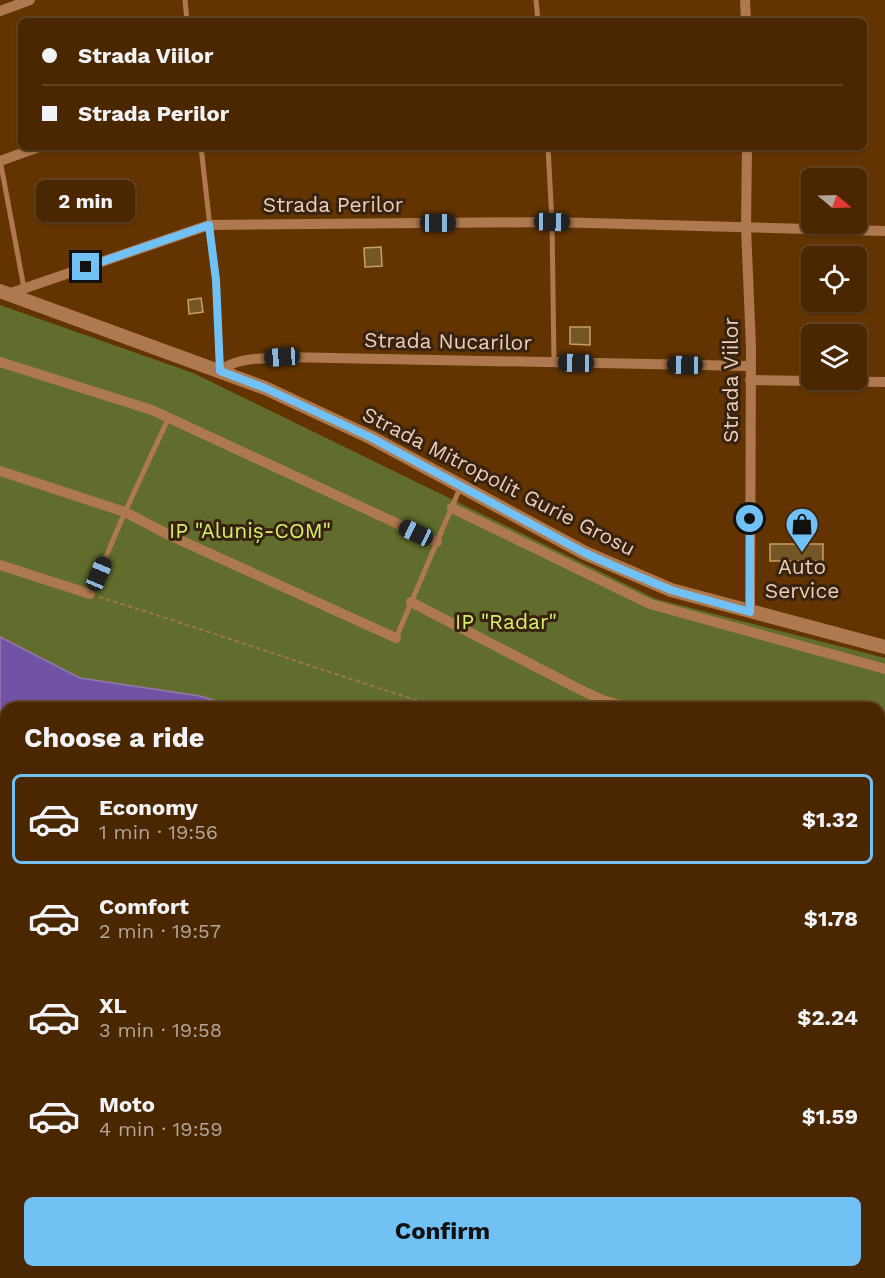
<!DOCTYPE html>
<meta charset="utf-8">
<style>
body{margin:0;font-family:"Work Sans",sans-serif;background:#512f0b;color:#f1f3f6;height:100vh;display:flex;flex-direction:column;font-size:22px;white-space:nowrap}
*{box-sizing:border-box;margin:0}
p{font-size:20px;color:#b2a599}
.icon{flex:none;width:33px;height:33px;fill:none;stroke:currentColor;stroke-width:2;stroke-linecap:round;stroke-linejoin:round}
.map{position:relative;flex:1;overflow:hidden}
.sheet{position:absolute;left:0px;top:702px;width:885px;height:576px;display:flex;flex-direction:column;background:#4a2701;border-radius:18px 18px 0 0;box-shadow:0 2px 4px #0004,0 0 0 2px #614423}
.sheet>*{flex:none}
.hud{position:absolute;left:18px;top:18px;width:849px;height:132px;border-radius:9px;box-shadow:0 2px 4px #0004,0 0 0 2px #614423;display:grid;align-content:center;height:132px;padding:0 24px;background:#4a2701}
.needle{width:39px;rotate:109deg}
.controls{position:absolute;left:801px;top:168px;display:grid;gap:12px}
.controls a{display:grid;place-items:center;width:66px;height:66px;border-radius:9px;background:#4a2701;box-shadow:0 2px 4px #0004,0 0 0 2px #614423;font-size:30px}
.end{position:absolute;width:27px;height:27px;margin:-14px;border:8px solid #71c1f5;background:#111;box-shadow:0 0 0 3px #111}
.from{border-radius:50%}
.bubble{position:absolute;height:42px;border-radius:9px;background:#4a2701;box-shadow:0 2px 4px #0004,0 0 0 2px #614423;font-size:20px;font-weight:700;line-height:42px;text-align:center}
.car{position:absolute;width:18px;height:36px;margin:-18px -9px;border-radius:8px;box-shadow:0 0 4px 2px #0007;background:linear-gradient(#222 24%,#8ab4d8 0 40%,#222 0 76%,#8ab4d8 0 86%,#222 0)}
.hud b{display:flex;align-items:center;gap:21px;height:57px;font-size:22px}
.hud b+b{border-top:2px solid #614423}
.hud i{width:15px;height:15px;background:#f1f3f6}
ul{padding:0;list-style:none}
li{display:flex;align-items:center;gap:18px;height:90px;margin:0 12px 9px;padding:0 12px;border:3px solid transparent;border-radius:9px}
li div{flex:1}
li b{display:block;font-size:22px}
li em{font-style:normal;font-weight:700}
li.active{border-color:#71c1f5}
li>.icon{width:54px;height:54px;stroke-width:1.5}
h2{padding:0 24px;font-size:27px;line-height:72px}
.button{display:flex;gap:12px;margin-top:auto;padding:12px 24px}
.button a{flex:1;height:69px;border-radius:9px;background:#71c1f5;color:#111;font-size:24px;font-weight:700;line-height:69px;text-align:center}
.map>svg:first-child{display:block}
.green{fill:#616d2c}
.water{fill:#7153a6;stroke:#9678ac;stroke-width:1.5}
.building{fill:#755725;stroke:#c5a065;stroke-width:1.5}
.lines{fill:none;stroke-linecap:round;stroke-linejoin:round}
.path{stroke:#9d754f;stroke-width:2;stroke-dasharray:4.5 3;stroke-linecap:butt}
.service{stroke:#af794f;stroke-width:5}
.minor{stroke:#af794f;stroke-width:10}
.secondary{stroke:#af794f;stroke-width:14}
.route{stroke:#71c1f5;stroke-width:8}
.labels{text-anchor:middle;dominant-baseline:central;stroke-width:6;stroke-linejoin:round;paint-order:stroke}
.street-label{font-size:21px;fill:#eccfb9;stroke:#382311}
.park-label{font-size:21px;fill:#d6ef6b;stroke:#382311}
.poi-label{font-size:21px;fill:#eccfb9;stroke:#382311}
</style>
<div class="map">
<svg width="885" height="1278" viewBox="0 0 885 1278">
<rect width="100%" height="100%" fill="#633401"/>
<g class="green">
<path d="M0 305 193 373 656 599 885 658V991L879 993V708H152L0 649Z"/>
<path d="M409 1272H704L705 1278H406Z"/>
</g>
<g class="water">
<path d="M0 637 80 678 200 696 240 708H6V1272H586L582 1278H0Z"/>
<path d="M885 909V991L879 993V910Z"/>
<path d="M885 1002V1217L879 1220V1005Z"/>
</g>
<g class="building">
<path d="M381 247 382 266 365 267 364 248Z"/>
<path d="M201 298 203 312 189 314 188 300Z"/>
<path d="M570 327H590V345L570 344Z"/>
<rect x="770" y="544" width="53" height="17"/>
</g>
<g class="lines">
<g class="path">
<path d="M99 597C213 632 326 672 441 708"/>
<path d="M879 853 885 854"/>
<path d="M879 1236 885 1233"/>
</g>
<g class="service">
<path d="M185 0 187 21"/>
<path d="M536 0 538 21"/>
<path d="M201 147 216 280 220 369"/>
<path d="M548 147 552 222 554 362"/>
<path d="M0 160 24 288"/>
<path d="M90 594 125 512 168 419"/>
<path d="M396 638 460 488"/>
</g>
<g class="minor">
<path d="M745 0 746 21"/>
<path d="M0 11 30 0"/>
<path d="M747 147 746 227 751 347 750 612"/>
<path d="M0 161 39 147"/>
<path d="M8 294 209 225 552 222 885 231"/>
<path d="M0 362 152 410 437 542"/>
<path d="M220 371C237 357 261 359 282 357L750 366"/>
<path d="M750 380 885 382"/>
<path d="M0 471 125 512 171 536 396 638"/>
<path d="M452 508 650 604 885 669"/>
<path d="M0 565 90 594"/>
<path d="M411 602 577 688 602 700 631 708"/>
<path d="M879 776 885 778"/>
</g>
<path class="secondary" d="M0 291 265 388 370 437 585 553 671 590 885 647"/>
</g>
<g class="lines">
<path class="route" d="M86 267 209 225 216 280 220 371 265 388 370 437 585 553 614 566 671 590 750 612V519"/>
</g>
<defs>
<symbol id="shop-pin" viewBox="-11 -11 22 30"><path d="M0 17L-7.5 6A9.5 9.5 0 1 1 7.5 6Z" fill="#71c1f5" stroke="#382311"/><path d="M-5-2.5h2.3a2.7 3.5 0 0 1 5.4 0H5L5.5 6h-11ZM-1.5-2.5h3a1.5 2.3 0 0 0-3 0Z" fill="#111"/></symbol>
</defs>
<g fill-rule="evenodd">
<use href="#shop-pin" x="783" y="505" width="38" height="52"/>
</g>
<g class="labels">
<g class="street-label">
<text x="333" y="204">Strada Perilor</text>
<text transform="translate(448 341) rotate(1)">Strada Nucarilor</text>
<text transform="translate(730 380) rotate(-90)">Strada Viilor</text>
<text transform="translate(499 481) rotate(27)">Strada Mitropolit Gurie Grosu</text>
</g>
<g class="park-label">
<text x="250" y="530">IP "Aluniș-COM"</text>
<text x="506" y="621">IP "Radar"</text>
</g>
<g class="poi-label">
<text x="802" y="566">Auto<tspan x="802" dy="24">Service</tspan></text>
</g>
</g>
</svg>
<div class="controls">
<a><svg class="needle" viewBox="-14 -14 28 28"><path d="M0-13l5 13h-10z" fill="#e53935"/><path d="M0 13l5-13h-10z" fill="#b2a599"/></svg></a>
<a><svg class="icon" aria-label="locate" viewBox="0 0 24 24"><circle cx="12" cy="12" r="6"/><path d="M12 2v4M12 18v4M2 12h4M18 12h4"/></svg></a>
<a><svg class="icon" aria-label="layers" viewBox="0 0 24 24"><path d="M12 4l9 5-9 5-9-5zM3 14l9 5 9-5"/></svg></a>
</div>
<i class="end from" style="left:750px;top:519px"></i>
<i class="end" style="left:86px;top:267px"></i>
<div class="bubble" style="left:36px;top:180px;width:99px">2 min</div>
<i class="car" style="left:552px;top:222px;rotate:91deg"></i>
<i class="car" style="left:438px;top:223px;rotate:90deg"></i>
<i class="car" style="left:282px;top:357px;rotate:266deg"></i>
<i class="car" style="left:576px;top:363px;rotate:271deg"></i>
<i class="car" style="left:685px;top:365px;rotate:271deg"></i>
<i class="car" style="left:416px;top:533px;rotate:295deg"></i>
<i class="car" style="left:99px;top:574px;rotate:23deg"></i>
<div class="hud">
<b><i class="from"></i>Strada Viilor</b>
<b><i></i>Strada Perilor</b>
</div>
<section class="sheet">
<h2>Choose a ride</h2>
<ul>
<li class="active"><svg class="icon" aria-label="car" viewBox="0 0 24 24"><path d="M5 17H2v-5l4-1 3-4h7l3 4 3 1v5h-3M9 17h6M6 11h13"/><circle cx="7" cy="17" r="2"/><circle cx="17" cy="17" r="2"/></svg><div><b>Economy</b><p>1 min · 19:56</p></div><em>$1.32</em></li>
<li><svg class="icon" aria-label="car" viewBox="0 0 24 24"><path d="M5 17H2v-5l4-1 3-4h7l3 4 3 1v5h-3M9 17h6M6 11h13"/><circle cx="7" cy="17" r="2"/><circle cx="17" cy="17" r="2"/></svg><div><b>Comfort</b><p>2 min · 19:57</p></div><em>$1.78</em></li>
<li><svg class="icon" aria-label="car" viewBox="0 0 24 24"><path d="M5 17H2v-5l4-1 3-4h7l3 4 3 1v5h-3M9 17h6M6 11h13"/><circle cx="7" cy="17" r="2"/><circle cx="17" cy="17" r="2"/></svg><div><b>XL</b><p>3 min · 19:58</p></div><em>$2.24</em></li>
<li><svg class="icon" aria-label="car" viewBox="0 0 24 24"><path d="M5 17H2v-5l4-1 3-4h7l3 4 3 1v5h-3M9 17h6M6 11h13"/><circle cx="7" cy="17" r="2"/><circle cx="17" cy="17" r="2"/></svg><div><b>Moto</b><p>4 min · 19:59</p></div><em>$1.59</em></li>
</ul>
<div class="button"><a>Confirm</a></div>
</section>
</div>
